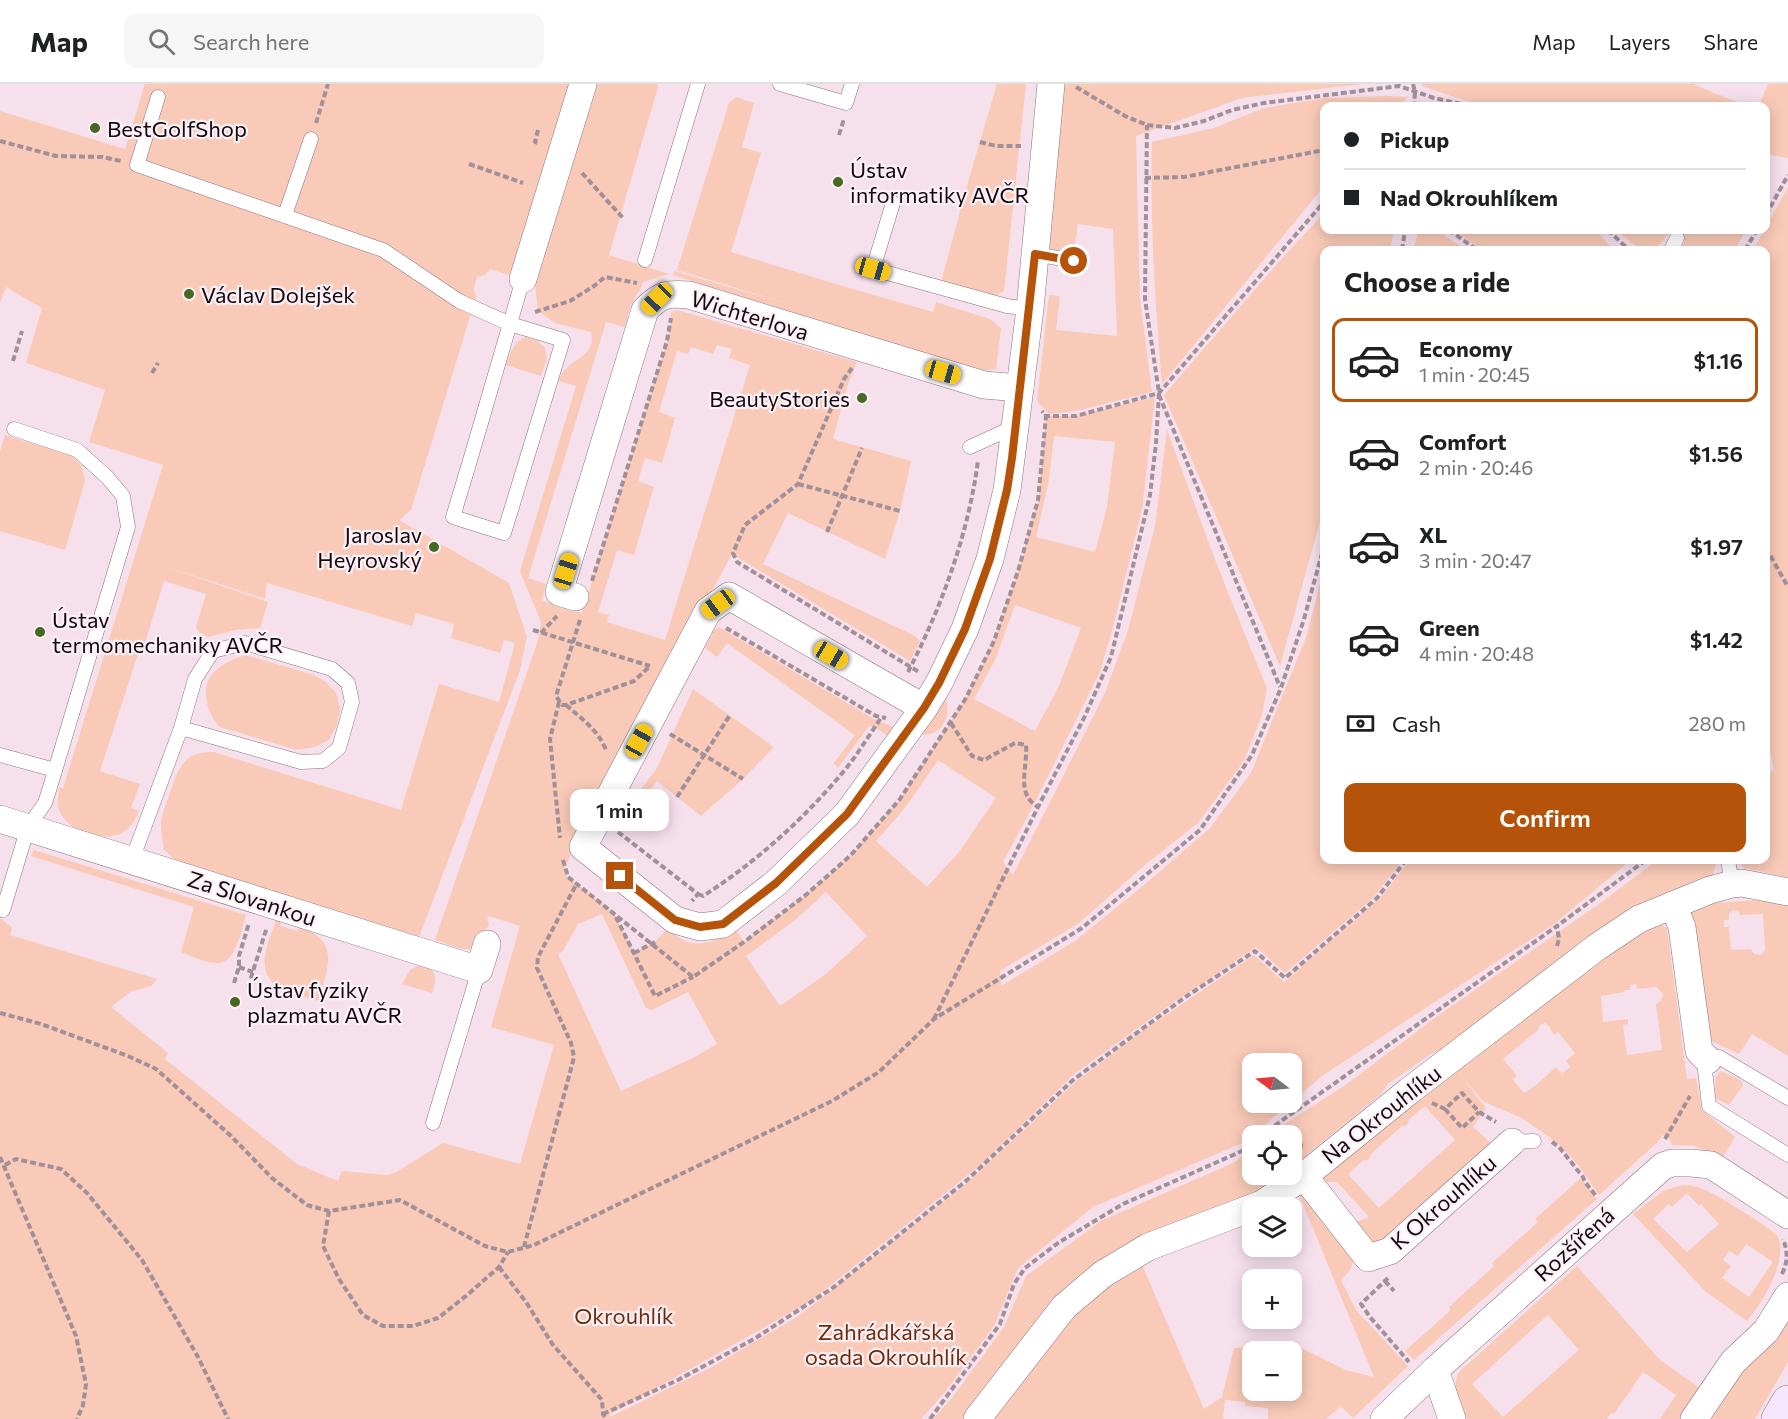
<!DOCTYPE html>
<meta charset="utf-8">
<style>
body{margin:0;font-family:Commissioner,sans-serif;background:#f6f6f6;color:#202124;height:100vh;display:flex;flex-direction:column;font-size:22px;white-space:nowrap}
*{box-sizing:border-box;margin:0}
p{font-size:20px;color:#757577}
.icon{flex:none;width:33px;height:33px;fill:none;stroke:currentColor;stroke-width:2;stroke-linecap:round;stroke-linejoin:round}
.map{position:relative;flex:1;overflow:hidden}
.sheet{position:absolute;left:1320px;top:162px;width:450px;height:618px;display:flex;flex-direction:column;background:#fff;border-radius:12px;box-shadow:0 3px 15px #0003}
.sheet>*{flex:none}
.hud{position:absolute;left:1320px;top:18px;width:450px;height:132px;border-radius:12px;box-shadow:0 3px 15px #0003;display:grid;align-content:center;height:132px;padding:0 24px;background:#fff}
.needle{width:39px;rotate:286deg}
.buttons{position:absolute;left:1242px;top:969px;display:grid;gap:12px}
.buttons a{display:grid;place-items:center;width:60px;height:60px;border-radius:12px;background:#fff;box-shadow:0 3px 15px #0003;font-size:30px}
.end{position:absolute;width:27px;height:27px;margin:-14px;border:8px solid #b45309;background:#fff;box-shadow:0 0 0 3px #fff}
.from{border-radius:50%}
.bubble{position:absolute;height:42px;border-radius:12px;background:#fff;box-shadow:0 3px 15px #0003;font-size:20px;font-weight:600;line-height:42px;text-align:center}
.car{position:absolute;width:18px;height:36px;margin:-18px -9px;border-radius:8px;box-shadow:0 0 4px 2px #0007;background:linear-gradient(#f5c518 24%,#345 0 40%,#f5c518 0 76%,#345 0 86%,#f5c518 0)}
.hud b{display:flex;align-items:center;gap:21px;height:57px;font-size:22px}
.hud b+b{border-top:2px solid #e0e0e0}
.hud i{width:15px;height:15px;background:#202124}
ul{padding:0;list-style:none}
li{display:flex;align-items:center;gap:18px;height:84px;margin:0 12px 9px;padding:0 12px;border:3px solid transparent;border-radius:12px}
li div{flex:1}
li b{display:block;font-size:22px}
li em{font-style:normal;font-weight:600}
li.active{border-color:#b45309}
li>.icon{width:54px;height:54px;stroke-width:1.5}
h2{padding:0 24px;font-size:27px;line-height:72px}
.pay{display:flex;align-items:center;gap:15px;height:66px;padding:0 24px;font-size:22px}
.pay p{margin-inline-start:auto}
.cta{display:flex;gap:12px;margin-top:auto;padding:12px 24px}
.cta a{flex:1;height:69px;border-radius:12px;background:#b45309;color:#fff;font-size:24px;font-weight:600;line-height:69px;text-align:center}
header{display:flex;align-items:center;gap:36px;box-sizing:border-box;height:84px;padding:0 30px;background:#fff;border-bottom:2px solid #e0e0e0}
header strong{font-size:28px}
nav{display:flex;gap:33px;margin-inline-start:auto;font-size:21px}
.search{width:420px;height:54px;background:#f6f6f6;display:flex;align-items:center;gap:15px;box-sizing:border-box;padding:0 21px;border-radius:12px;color:#757577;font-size:22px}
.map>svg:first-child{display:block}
.green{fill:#f9cab7;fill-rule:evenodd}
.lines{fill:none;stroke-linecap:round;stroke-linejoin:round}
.service-casing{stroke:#88757f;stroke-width:15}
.minor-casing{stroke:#88757f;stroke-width:28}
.secondary-casing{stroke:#88757f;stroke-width:34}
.path{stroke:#a19099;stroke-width:4;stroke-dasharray:6 3;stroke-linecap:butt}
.service{stroke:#fff;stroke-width:14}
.minor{stroke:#fff;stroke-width:27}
.secondary{stroke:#f6e7fe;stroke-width:33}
.route{stroke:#b45309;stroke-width:8}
.poi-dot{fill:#456921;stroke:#fdf0f7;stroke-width:2}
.labels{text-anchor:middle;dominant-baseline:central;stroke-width:4.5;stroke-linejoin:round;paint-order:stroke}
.poi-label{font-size:22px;fill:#110a0e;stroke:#fdf0f7;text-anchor:start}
.street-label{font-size:22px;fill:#110a0e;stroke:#fdf0f7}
.park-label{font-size:22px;fill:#702b07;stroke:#fdf0f7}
</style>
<header>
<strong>Map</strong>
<div class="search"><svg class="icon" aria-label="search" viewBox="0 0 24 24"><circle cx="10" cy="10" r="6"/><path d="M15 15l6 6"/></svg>Search here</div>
<nav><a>Map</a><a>Layers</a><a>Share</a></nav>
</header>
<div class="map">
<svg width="1788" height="1335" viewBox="0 0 1788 1335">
<rect width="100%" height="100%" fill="#f6e0ec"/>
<g class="green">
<path d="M145 0H658V3L609 171 669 190 643 198C641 207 637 209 633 217 629 225 627 235 625 243L606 238 528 494 546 500 542 517 582 529 667 257 670 242 671 228 677 226 857 278 848 300 833 355 911 377 900 427 885 475 788 429 763 480 915 552 920 557 910 577 732 470 576 758 563 789 614 829 634 868 654 859 667 845C673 849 681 856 688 858 705 863 722 854 736 846L744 858 807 810 851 771 900 715 966 614 994 557 1019 484 1038 416 1046 332H1076L1155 313 1142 425 1113 543 1100 588 1031 726 1003 778 1013 791 1105 609 1128 546 1155 442 1167 346 1217 481 1267 605 1262 631 1244 677 1198 739 1146 780 1079 839 1000 887 1001 902 1075 857 1143 802 1210 744 1251 689 1307 551 1324 484V776H1403L1374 813 1285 889 1256 863 1167 923 1073 991 985 1077 811 1217 610 1330V1333L710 1284 800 1231 966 1100 1074 999 1141 948 1254 871 1284 898 1381 813 1410 776H1631L1554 840 1322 992 1292 1018V980H1252V1018H1291L1247 1057 1093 1123 1018 1184 994 1242 945 1308 921 1335H0V834L12 843 10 851 157 895 151 902 130 908 111 923 168 969 165 975 297 1080 338 1097 342 1087 387 1091 395 1089 443 1059 520 1080 554 961 491 943 520 842 486 831 489 841 471 865H461L435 856 538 556 541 538 520 487 576 302 559 297C564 274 598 276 591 248L555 239 538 227 535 199 490 185 485 191 477 193 474 205 476 213 411 426 399 436 509 499 527 553 520 586 418 856 178 778 164 766C163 758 161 750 161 742 161 733 165 723 168 714 177 689 182 666 214 668L401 726 439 600 499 618 515 559 504 556 500 569 451 554 454 540 416 529 412 542 267 499 265 515 161 481 268 518 260 544 235 546 208 553 199 548 196 543 206 510 164 497 142 569 137 573 100 687 140 700 131 724 139 727C128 755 108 757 83 747 71 743 65 738 59 726 56 720 59 711 59 703L63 704 163 381 89 358 105 306 26 279 42 224 6 203 0 219V27L125 65ZM717 261 732 265 729 274 750 281 665 556 607 538 609 531 598 528 617 466 634 471 654 403 638 397 645 374 662 379 675 334 659 328 677 267 688 270 691 263 713 270ZM1054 352 1115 358 1107 423 1095 468 1036 453 1049 396ZM1015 521 1081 544 1059 602 1035 647 974 615 995 576ZM938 676 996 714 959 768 927 803 876 757 905 724ZM826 808 867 852 826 890 780 922 746 872 794 837ZM602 830 646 924 652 926 688 908 717 960 695 973 621 1007 558 870 563 867 578 840Z"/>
<path d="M997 0H1026L1004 207 993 212 941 198 970 91Z"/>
<path d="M1062 0H1363L1242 14 1136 52 1140 214 1152 308 1076 327 1049 330 1037 317 1049 211 1060 212 1056 246 1117 252 1113 145 1078 140 1073 172 1053 167 1049 164Z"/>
<path d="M1421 0H1693L1746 22H1482L1424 3Z"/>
<path d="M1768 0H1788V74L1766 70V22H1759Z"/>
<path d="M1389 12 1408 13 1398 22H1324V102L1162 300C1155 219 1150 139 1152 58L1214 44 1264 24 1325 14Z"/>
<path d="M736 13 754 19 742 63 761 69 731 168 829 198 933 228 936 218 990 235 1001 244 996 285 984 286 968 283 673 191 674 187 795 222 677 186 729 19Z"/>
<path d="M1788 103V794L1742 783 1741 776H1766V689L1774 686 1766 648V166H1753Z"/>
<path d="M1324 129V146H1394L1390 166H1324V423L1280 582 1164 311 1277 180Z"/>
<path d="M1419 146H1437L1466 166H1413Z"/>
<path d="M1454 146H1596L1613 166H1482Z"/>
<path d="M1615 146H1746L1735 166H1681L1685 156 1669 149 1659 161 1646 166 1633 160Z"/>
<path d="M526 253 536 256 545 264 547 275 541 292 506 281C510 269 513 258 526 253Z"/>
<path d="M5 351 70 371 82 382 85 397 65 466 0 447V367Z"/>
<path d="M719 543 874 635 894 643 889 653 878 645 869 642 838 684 834 679 855 651 727 559 717 573 705 564 715 545Z"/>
<path d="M245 571 314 591 326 598 336 609 340 624 337 641 329 656 315 663 297 666 220 643C206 629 199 602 215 587 224 579 234 575 245 571Z"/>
<path d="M693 605 774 663 743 695 701 732 657 697 638 720 633 716 657 684Z"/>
<path d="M944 610C953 628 944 654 920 650Z"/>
<path d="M34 766 246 831C241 847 236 883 213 879 202 877 191 872 181 868L194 823 31 772Z"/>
<path d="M1650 776H1717L1712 793 1440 967 1432 969 1388 1000 1380 1011 1292 1083V1052H1266L1344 1002 1436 933 1599 820 1651 781Z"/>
<path d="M1774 815 1788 816V972L1752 950 1739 970 1711 957 1706 950 1691 825 1714 819ZM1733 826 1739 828 1740 831 1763 830 1765 866 1761 871 1754 870 1751 865 1731 866 1729 843H1724V836H1729V830Z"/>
<path d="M277 834 281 835 280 842 297 847 300 842C341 859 328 883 318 917L282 906C252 887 268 860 277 834Z"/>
<path d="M1656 838 1667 844 1687 995 1696 994 1702 1026 1735 1053 1721 1076 1695 1062 1672 1061 1670 1055 1662 1051 1659 1057 1599 1111 1579 1082 1559 1060 1522 1034 1484 1018 1464 996 1486 1024 1473 1043 1491 1059 1387 1157 1376 1159H1367L1349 1141 1369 1133 1337 1098H1323L1324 1094 1453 984 1623 854ZM1636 900 1637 905 1657 903 1663 910 1661 917 1656 920 1662 966 1627 971 1623 941 1628 940V935L1603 938 1601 912 1624 908V906H1630V901ZM1545 939 1549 942 1554 951 1558 948 1575 969 1566 977 1570 983 1562 990 1556 983 1535 1002 1524 1009 1513 996 1517 992 1503 975 1538 946 1540 941ZM1425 1022 1455 1056 1379 1124 1348 1090 1364 1076 1366 1077 1371 1073 1370 1071 1403 1041 1404 1043 1409 1038 1408 1036Z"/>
<path d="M421 880C438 887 437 894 432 909L402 900 410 886Z"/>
<path d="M1721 987 1742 997 1743 1001 1729 1021 1714 1013 1716 993Z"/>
<path d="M1252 1063V1090L1282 1091 1257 1111 1050 1220 962 1335H933L952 1314 1004 1243 1026 1192 1101 1137 1235 1078Z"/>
<path d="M1581 1094 1597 1115 1414 1276 1405 1267 1451 1226 1449 1223 1494 1182 1492 1179 1538 1138 1535 1135Z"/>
<path d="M1682 1101C1702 1100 1720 1114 1737 1124 1747 1130 1771 1144 1778 1153 1788 1177 1763 1218 1747 1237L1706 1208 1633 1130 1663 1107ZM1687 1109 1699 1122 1701 1120 1719 1140 1687 1168 1653 1135 1669 1120 1672 1123ZM1746 1160 1773 1178 1749 1213 1722 1194 1731 1182 1723 1176 1729 1167 1738 1172Z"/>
<path d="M1301 1106 1354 1173 1351 1185 1341 1196 1356 1226 1408 1282 1353 1334 1341 1322 1326 1335H1268V1324L1245 1322V1318L1225 1316 1223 1335H992L1083 1217 1140 1176 1204 1325 1222 1313 1234 1264 1263 1261 1303 1265 1346 1286 1374 1293 1298 1108ZM1252 1268H1292V1306H1252Z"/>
<path d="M1577 1182 1660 1276 1701 1305 1681 1335H1660L1676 1311 1643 1288 1614 1330 1611 1329 1607 1335H1468L1465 1332C1460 1317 1450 1300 1460 1287ZM1548 1231 1579 1266 1503 1333 1472 1300Z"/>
<path d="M1788 1229V1278L1755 1335H1701Z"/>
</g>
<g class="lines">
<defs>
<g id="service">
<path d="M780 0 846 19 852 0"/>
<path d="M158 13 137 81 383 166 459 217 510 240 563 256 504 449 453 433C477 354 500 275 523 195"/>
<path d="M893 119 873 185 1007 222 1030 225"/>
<path d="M285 131 311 55"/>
<path d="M1671 166 1677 154"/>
<path d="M1035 170 1074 177"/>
<path d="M645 176 698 0"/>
<path d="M970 363 1016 342"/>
<path d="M0 671 55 686"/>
<path d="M132 776 181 644 195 595 213 567 245 559 332 585 348 599 352 618 339 664 323 677 301 678 181 644"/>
<path d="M1728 776 1732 800"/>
<path d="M3 826 28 743 45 719 51 700 128 443 123 412 107 393 77 366 14 345"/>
<path d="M1788 1014 1719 973 1708 976 1705 986 1709 1022 1788 1071"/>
<path d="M433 1039 479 886"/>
<path d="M1512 1058 1534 1057"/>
</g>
<g id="minor">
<path d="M523 195 583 0"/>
<path d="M575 513 559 508 645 226C661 210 667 209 689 211L984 301 1020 304"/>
<path d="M924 624 729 512 708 527 583 763 675 836 700 843 723 840 776 799 847 730 924 624 939 599 965 545 990 475 1007 406 1030 225 1051 0"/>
<path d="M0 735 479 886 487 860"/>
<path d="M1673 821 1682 843 1699 967 1708 976"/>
<path d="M1304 1092 1368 1174 1390 1167 1512 1058"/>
<path d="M1435 1286 1452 1335"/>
<path d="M977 1335 1064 1223 1103 1190 1148 1163 1262 1120 1304 1092 1409 1007 1597 863 1639 835 1710 806 1732 800 1742 799 1788 808"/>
<path d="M1384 1335 1435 1286 1663 1082 1672 1079H1691L1711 1081 1788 1131"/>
<path d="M1694 1335 1733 1278 1766 1247 1788 1212"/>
</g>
<path id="secondary" d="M1778 1335 1788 1318"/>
</defs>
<use href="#service" class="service-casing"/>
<use href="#minor" class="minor-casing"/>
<use href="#secondary" class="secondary-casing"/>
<g class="path">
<path d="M1413 0 1415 8 1414 22"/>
<path d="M1076 3 1125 32 1147 41 1175 44 1204 37 1232 26 1264 19 1399 2 1434 14 1471 22"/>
<path d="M1720 22 1721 18"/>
<path d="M316 39 328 0"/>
<path d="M538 46 535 58 540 60"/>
<path d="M839 51 843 38H841"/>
<path d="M0 57 56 72 102 73 121 77"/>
<path d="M980 58 996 62H1021"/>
<path d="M469 80 523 99"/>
<path d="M582 89 623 134"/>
<path d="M1145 94 1184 93 1324 66"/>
<path d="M1766 131 1788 91"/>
<path d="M1449 146 1477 166"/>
<path d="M1608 146 1629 166"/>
<path d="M1402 166 1405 146"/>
<path d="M1745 166 1757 146"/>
<path d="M535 228 570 217 594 202 605 193 637 199"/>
<path d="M13 277 22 247"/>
<path d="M852 284 844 295 798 400 745 441 733 469 737 478 919 588"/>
<path d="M152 289 158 279"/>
<path d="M1159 311 1280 603"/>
<path d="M1044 332H1076L1159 309 1324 118"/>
<path d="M798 400 900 427"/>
<path d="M827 448 862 364"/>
<path d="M1766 464 1788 503"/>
<path d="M592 497 667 257 671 234"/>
<path d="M580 536 556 612 562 621H566L634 597 649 583"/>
<path d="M726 544 876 632 886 634"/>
<path d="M533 546 650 582"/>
<path d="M541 549 557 532"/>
<path d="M908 588C942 522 968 451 978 377"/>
<path d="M559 618 550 655 560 754"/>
<path d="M566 621C582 635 598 646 606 666"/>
<path d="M951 639 972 672 984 676 1015 659 1026 661C1028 683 1015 710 1038 723"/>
<path d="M670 650 743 695"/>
<path d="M677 713 730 631"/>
<path d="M618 748 698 810 692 817"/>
<path d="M563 776 568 793 693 893 744 858 807 810 851 771 900 715 966 614 994 557 1019 484 1038 416 1046 332 1042 327"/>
<path d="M698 810 703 812C755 779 804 735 844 687 858 670 869 651 881 634"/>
<path d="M616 833 655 912 693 893"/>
<path d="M1557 862 1559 855 1557 843"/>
<path d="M634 869 655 858"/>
<path d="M239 883 253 888"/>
<path d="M234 899 239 883V872L249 839"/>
<path d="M248 903 267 843"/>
<path d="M0 929 41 940 128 972 156 985 231 1052 272 1094 307 1121 329 1127 400 1116 485 1162 508 1168 534 1161 832 1017 879 988 934 935 1082 844 1200 746 1252 671 1281 604 1304 535 1324 462"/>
<path d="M934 935 1038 723 1084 634 1111 573 1127 507 1150 411 1156 359 1159 309 1145 215 1147 41"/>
<path d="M1432 1019 1445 1025 1462 1009 1479 1028 1496 1038"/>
<path d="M1445 1025 1462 1044 1479 1028"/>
<path d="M1260 1052 1557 842 1646 776"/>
<path d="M1665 1055 1690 1012"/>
<path d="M1552 1058 1559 1063 1583 1093 1585 1098 1596 1112"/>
<path d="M1292 1062 1303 1061"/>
<path d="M1243 1067 1252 1066"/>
<path d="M0 1073 76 1252 86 1300 83 1321 77 1335"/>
<path d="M5 1081 16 1075 61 1085 87 1109 142 1176 198 1273 228 1335"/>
<path d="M329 1127 323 1162 339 1195 363 1231 383 1242H413L438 1234 466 1212 499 1183 508 1168"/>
<path d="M524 1163 574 973 571 959 537 884 538 873 577 799"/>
<path d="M499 1183 526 1218 553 1261 602 1316 603 1330 606 1335"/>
<path d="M1782 1190C1788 1177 1788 1168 1783 1155"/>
<path d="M1388 1194 1361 1220 1370 1233 1409 1278"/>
<path d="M1385 1197 1394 1207"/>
<path d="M603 1330 678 1296 754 1255 834 1203 966 1097 1073 996 1184 914 1255 867 1285 894 1377 814 1406 776"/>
<path d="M930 1335 1000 1240 1014 1200 1025 1184 1058 1159 1123 1120 1242 1067 1252 1058"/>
</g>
<use href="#service" class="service"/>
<use href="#minor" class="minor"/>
<use href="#secondary" class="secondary"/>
</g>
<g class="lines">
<path class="route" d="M620 792 675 836 700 843 723 840 776 799 847 730 924 624 939 599 965 545 990 475 1007 406 1012 374 1035 170 1074 177"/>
</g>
<g class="poi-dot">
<circle cx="95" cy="44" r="6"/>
<circle cx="838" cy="98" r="6"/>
<circle cx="189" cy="210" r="6"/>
<circle cx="862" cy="314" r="6"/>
<circle cx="434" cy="463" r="6"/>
<circle cx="40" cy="548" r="6"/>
<circle cx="235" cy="918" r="6"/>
</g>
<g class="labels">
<g class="poi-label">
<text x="107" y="44">BestGolfShop</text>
<text x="850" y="85">Ústav<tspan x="850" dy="25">informatiky AVČR</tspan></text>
<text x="201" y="210">Václav Dolejšek</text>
<text x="850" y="314" text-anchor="end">BeautyStories</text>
<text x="422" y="450" text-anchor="end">Jaroslav<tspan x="422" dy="25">Heyrovský</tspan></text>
<text x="52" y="535">Ústav<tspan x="52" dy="25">termomechaniky AVČR</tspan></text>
<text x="247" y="905">Ústav fyziky<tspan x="247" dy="25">plazmatu AVČR</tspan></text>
</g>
<g class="street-label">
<text transform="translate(750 231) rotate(17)">Wichterlova</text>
<text transform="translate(252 814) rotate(18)">Za Slovankou</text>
<text transform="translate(1381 1030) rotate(-38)">Na Okrouhlíku</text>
<text transform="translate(1443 1118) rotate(-41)">K Okrouhlíku</text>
<text transform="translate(1574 1160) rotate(-42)">Rozšířená</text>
</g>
<g class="park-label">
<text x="624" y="1231">Okrouhlík</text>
<text x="886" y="1247">Zahrádkářská<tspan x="886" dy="25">osada Okrouhlík</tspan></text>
</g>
</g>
</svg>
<div class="buttons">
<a><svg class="needle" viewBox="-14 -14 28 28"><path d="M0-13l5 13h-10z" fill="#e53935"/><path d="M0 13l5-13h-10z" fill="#757577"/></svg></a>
<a><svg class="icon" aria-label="locate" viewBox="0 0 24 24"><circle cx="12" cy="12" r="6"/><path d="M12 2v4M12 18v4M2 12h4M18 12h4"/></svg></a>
<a><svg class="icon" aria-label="layers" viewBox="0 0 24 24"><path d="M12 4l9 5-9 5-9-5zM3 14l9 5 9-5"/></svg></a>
<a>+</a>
<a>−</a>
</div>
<i class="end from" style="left:1074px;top:177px"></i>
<i class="end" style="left:620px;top:792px"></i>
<div class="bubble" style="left:570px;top:705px;width:99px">1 min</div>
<i class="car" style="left:873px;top:185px;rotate:106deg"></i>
<i class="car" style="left:657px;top:215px;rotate:224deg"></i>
<i class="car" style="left:943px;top:288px;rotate:106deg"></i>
<i class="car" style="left:566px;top:487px;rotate:17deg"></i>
<i class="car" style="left:718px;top:520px;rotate:234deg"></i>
<i class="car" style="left:831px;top:571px;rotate:120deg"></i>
<i class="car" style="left:639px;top:657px;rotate:29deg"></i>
<div class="hud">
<b><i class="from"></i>Pickup</b>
<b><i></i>Nad Okrouhlíkem</b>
</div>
<section class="sheet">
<h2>Choose a ride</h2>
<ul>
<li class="active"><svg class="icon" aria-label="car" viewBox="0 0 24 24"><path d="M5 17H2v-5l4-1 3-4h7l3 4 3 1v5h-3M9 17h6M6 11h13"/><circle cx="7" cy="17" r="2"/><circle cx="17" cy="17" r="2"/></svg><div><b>Economy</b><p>1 min · 20:45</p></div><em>$1.16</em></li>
<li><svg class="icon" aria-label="car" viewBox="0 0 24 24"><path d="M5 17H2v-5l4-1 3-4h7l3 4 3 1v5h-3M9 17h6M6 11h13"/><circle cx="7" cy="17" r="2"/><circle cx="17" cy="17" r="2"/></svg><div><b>Comfort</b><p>2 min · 20:46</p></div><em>$1.56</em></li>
<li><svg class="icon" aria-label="car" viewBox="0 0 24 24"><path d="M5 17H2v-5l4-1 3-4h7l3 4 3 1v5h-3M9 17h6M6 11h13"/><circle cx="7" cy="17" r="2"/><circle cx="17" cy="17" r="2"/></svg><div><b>XL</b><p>3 min · 20:47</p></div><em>$1.97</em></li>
<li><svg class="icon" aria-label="car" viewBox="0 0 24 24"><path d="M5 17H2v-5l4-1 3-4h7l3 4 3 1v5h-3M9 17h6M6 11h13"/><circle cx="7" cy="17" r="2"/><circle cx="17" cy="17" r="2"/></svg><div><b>Green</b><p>4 min · 20:48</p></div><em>$1.42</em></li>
</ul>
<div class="pay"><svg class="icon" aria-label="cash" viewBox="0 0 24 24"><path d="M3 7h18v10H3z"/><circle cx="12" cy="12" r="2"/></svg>Cash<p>280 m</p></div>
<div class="cta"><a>Confirm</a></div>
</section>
</div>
